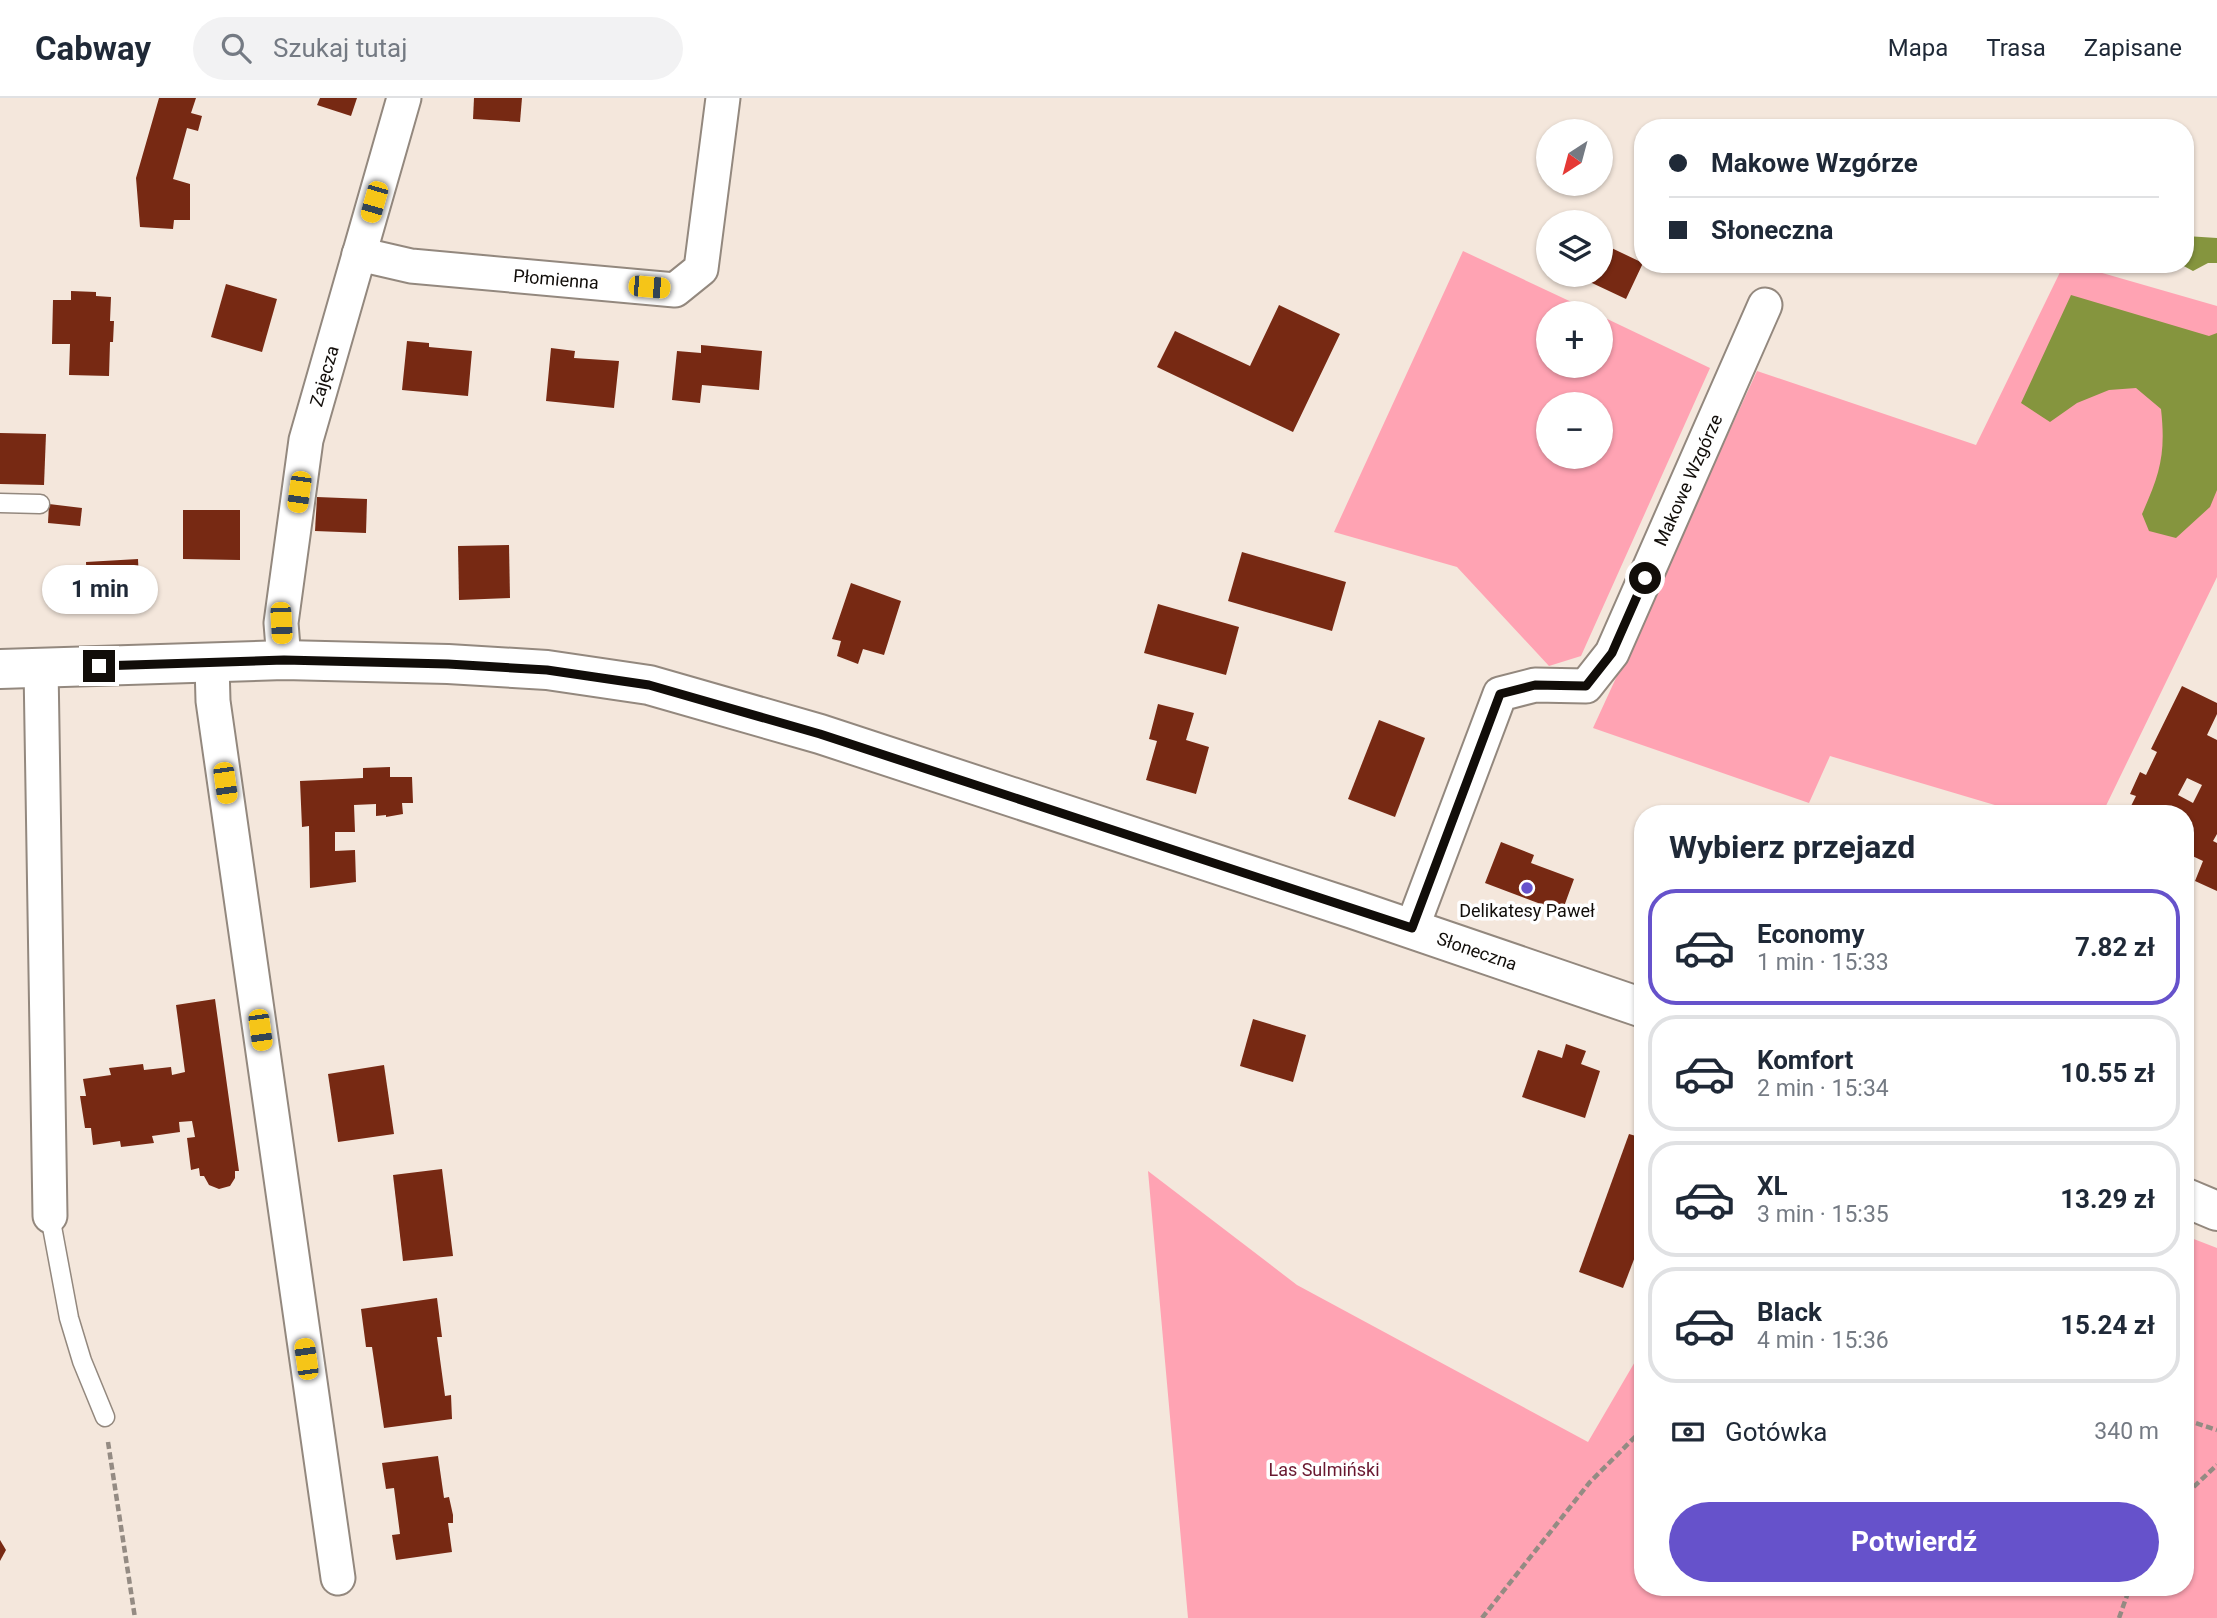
<!DOCTYPE html>
<html lang="pl">
<meta charset="utf-8">
<style>
body{margin:0;font-family:Roboto,sans-serif;background:#f2f2f3;color:#1f2937;height:100vh;display:flex;flex-direction:column;font-size:26px;white-space:nowrap}
*{box-sizing:border-box;margin:0}
p{font-size:23px;color:#747a83}
.icon{flex:none;width:38px;height:38px;fill:none;stroke:currentColor;stroke-width:2;stroke-linecap:round;stroke-linejoin:round}
.map{position:relative;flex:1;overflow:hidden}
.drawer{position:absolute;left:1634px;top:707px;width:560px;height:791px;display:flex;flex-direction:column;background:#fff;border-radius:28px;box-shadow:0 2px 5px #0004}
.drawer>*{flex:none}
.top-card{position:absolute;left:1634px;top:21px;width:560px;height:154px;border-radius:28px;box-shadow:0 2px 5px #0004;display:grid;align-content:center;height:154px;padding:0 35px;background:#fff}
.needle{width:46px;rotate:216deg}
.buttons{position:absolute;left:1536px;top:21px;display:grid;gap:14px}
.buttons a{display:grid;place-items:center;width:77px;height:77px;border-radius:50%;background:#fff;box-shadow:0 2px 5px #0004;font-size:35px}
.end{position:absolute;width:32px;height:32px;margin:-16px;border:9px solid #110d09;background:#fff;box-shadow:0 0 0 4px #fff}
.from{border-radius:50%}
.bubble{position:absolute;height:49px;border-radius:24px;background:#fff;box-shadow:0 2px 5px #0004;font-size:23px;font-weight:700;line-height:49px;text-align:center}
.car{position:absolute;width:21px;height:42px;margin:-21px -10px;border-radius:9px;box-shadow:0 0 5px 2px #0007;background:linear-gradient(#f5c518 24%,#345 0 40%,#f5c518 0 76%,#345 0 86%,#f5c518 0)}
.top-card b{display:flex;align-items:center;gap:24px;height:66px;font-size:26px}
.top-card b+b{border-top:2px solid #e0e1e3}
.top-card i{width:18px;height:18px;background:#1f2937}
ul{padding:0;list-style:none}
li{display:flex;align-items:center;gap:21px;height:116px;margin:0 14px 10px;padding:0 21px;border:4px solid #e0e1e3;border-radius:28px}
li div{flex:1}
li b{display:block;font-size:26px}
li em{font-style:normal;font-weight:700}
li.selected{border-color:#6652cb}
li>.icon{width:63px;height:63px;stroke-width:1.5}
h2{padding:0 35px;font-size:32px;line-height:84px}
.pay{display:flex;align-items:center;gap:18px;height:77px;padding:0 35px;font-size:26px}
.pay p{margin-inline-start:auto}
.cta{display:flex;gap:14px;margin-top:auto;padding:14px 35px}
.cta a{flex:1;height:80px;border-radius:42px;background:#6652cb;color:#fff;font-size:28px;font-weight:700;line-height:80px;text-align:center}
header{display:flex;align-items:center;gap:42px;box-sizing:border-box;height:98px;padding:0 35px;background:#fff;border-bottom:2px solid #e0e1e3}
header strong{font-size:33px}
nav{display:flex;gap:38px;margin-inline-start:auto;font-size:24px}
.search{width:490px;height:63px;background:#f2f2f3;display:flex;align-items:center;gap:18px;box-sizing:border-box;padding:0 24px;border-radius:38px;color:#747a83;font-size:26px}
.map>svg:first-child{display:block}
.green{fill:#ffa3b3;fill-rule:evenodd}
.water{fill:#85953e}
.building{fill:#772913;fill-rule:evenodd}
.lines{fill:none;stroke-linecap:round;stroke-linejoin:round}
.lane-casing{stroke:#93887e;stroke-width:21}
.street-casing{stroke:#93887e;stroke-width:37}
.secondary-casing{stroke:#93887e;stroke-width:42}
.path{stroke:#948b83;stroke-width:4.5;stroke-dasharray:7 3.5;stroke-linecap:butt}
.lane{stroke:#fff;stroke-width:18}
.street{stroke:#fff;stroke-width:33}
.secondary{stroke:#fff;stroke-width:38}
.route{stroke:#110d09;stroke-width:9}
.poi-dot{fill:#6652cb;stroke:#fff;stroke-width:2.5}
.labels{text-anchor:middle;dominant-baseline:central;stroke-width:7;stroke-linejoin:round;paint-order:stroke}
.street-label{font-size:18px;fill:#110d09;stroke:#fff}
.poi-label{font-size:18px;fill:#110d09;stroke:#fff}
.park-label{font-size:18px;fill:#69172f;stroke:#fff}
</style>
<header>
<strong>Cabway</strong>
<div class="search"><svg class="icon" aria-label="search" viewBox="0 0 24 24"><circle cx="10" cy="10" r="6"/><path d="M15 15l6 6"/></svg>Szukaj tutaj</div>
<nav><a>Mapa</a><a>Trasa</a><a>Zapisane</a></nav>
</header>
<div class="map">
<svg width="2217" height="1520" viewBox="0 0 2217 1520">
<rect width="100%" height="100%" fill="#f4e7dc"/>
<g class="green">
<path d="M1463 153 1595 215H1549V268H1601V218L1710 270 1581 558 1549 568 1457 469 1334 434ZM1549 306H1601V359H1549Z"/>
<path d="M2064 166H2071L2217 208V479L2102 716H2025L1830 658 1809 705 1593 630 1757 273 1976 347Z"/>
<path d="M1148 1073 1297 1187 1588 1344 1643 1250V1489H2186V1138L2217 1150V1520H1188Z"/>
</g>
<g class="water">
<path d="M2186 138 2217 140V165H2208L2193 173 2180 166H2186Z"/>
<path d="M2071 197 2209 238 2217 235V392L2210 409 2176 440 2149 433 2142 416C2160 376 2166 356 2161 311L2136 290 2109 292 2077 305 2050 324 2021 305Z"/>
</g>
<g class="building">
<path d="M159 0H196L191 15 202 18 198 33 187 30 173 81 190 86V122H174L173 131 140 129 136 80Z"/>
<path d="M320 0H357L351 18 317 7Z"/>
<path d="M474 0H522L520 24 473 21Z"/>
<path d="M1549 139V164L1539 160Z"/>
<path d="M1601 145 1643 165 1626 201 1575 177H1601Z"/>
<path d="M226 186 277 201 262 254 211 239Z"/>
<path d="M71 193 96 194V198L111 199 110 223H114L113 244H110L109 278 69 277 70 246H52L53 202H71Z"/>
<path d="M1279 207 1340 236 1293 334 1157 269 1175 233 1250 268Z"/>
<path d="M407 243 429 245V249L472 253 468 298 402 292Z"/>
<path d="M701 247 762 253 759 292 702 287 700 305 672 302 677 253 701 255Z"/>
<path d="M551 250 575 253 574 260 619 263 614 310 546 303Z"/>
<path d="M0 335 46 336 44 387 0 386Z"/>
<path d="M317 399 367 401 366 435 315 433Z"/>
<path d="M49 406 82 410 80 428 48 425Z"/>
<path d="M183 412H240V462L183 461Z"/>
<path d="M509 447 510 500 459 502 458 448Z"/>
<path d="M1242 454 1346 484 1332 533 1228 503Z"/>
<path d="M138 461 140 504 88 507 86 464Z"/>
<path d="M851 485 901 503 884 557 863 551 858 566 837 558 841 543 832 541Z"/>
<path d="M1158 506 1239 529 1226 577 1144 555Z"/>
<path d="M2182 588 2217 605V616L2207 637 2217 642V736L2213 743 2217 745V793L2195 783 2203 763 2186 755V716H2127L2136 698 2130 696 2140 674 2146 677 2157 654 2151 651ZM2187 680 2202 687 2193 705 2178 697Z"/>
<path d="M1158 606 1194 615 1186 642 1209 649 1196 696 1146 682 1157 643 1149 641Z"/>
<path d="M1379 622 1425 640 1395 719 1348 701Z"/>
<path d="M390 669V679H412L413 705H402L403 716 386 719V717L376 718V706L354 707 355 734H335V753L355 752 356 784 310 790 309 728 302 729 300 683 363 680V670Z"/>
<path d="M1501 744 1534 757 1531 765 1574 781 1562 814 1485 785Z"/>
<path d="M215 901 239 1073H235V1080L230 1088 219 1091 209 1087 204 1078H200L199 1070 191 1072 187 1040 195 1039 192 1023 179 1024 180 1034 152 1038 154 1045 121 1049 120 1043 93 1047 91 1030H85L80 998H86L83 981 111 977 109 970 143 966 144 972 171 969 172 977 185 974 176 907Z"/>
<path d="M1253 921 1306 937 1293 984 1240 968Z"/>
<path d="M1566 946 1586 953 1581 966 1600 973 1585 1020 1522 999 1538 952 1562 960Z"/>
<path d="M384 967 394 1036 338 1044 328 976Z"/>
<path d="M1629 1036 1643 1040V1138L1623 1190 1579 1174Z"/>
<path d="M442 1071 453 1158 403 1163 393 1077Z"/>
<path d="M437 1200 442 1239H437L445 1298 451 1297 452 1321 384 1330 372 1249H366L361 1211Z"/>
<path d="M438 1358 444 1400 449 1399 453 1417V1425H448L452 1454 396 1462 392 1437 400 1436 394 1390 386 1391 382 1365Z"/>
<path d="M0 1442 6 1452 0 1463Z"/>
</g>
<g class="lines">
<defs>
<g id="lane">
<path d="M0 405 40 406"/>
<path d="M50 1118 69 1220 82 1263 105 1319"/>
</g>
<g id="street">
<path d="M359 156 411 168 675 192 701 171 723 0"/>
<path d="M284 562 281 525 306 342 404 0"/>
<path d="M212 566 213 603 338 1480"/>
<path d="M41 569 50 1118"/>
<path d="M1412 830 1500 596 1535 587 1586 588 1612 555 1765 207"/>
</g>
<g id="secondary">
<path d="M0 571 284 562 448 566 547 572 649 587 820 636 1353 811 1643 910"/>
<path d="M2186 1100 2217 1113"/>
</g>
</defs>
<use href="#lane" class="lane-casing"/>
<use href="#street" class="street-casing"/>
<use href="#secondary" class="secondary-casing"/>
<g class="path">
<path d="M2186 1322 2217 1332"/>
<path d="M108 1344 135 1520"/>
<path d="M2186 1396 2217 1367"/>
<path d="M1482 1520 1590 1384 1643 1331"/>
<path d="M2119 1520 2130 1489"/>
</g>
<use href="#lane" class="lane"/>
<use href="#street" class="street"/>
<use href="#secondary" class="secondary"/>
</g>
<g class="lines">
<path class="route" d="M99 568 284 562 448 566 547 572 649 587 820 636 1412 830 1500 596 1535 587 1586 588 1612 555 1645 480"/>
</g>
<circle class="poi-dot" cx="1527" cy="790" r="7"/>
<g class="labels">
<g class="street-label">
<text transform="translate(556 181) rotate(5)">Płomienna</text>
<text transform="translate(324 278) rotate(-74)">Zajęcza</text>
<text transform="translate(1688 382) rotate(-66)">Makowe Wzgórze</text>
<text transform="translate(1477 853) rotate(19)">Słoneczna</text>
</g>
<g class="poi-label">
<text x="1527" y="812">Delikatesy Paweł</text>
</g>
<g class="park-label">
<text x="1324" y="1371">Las Sulmiński</text>
</g>
</g>
</svg>
<div class="buttons">
<a><svg class="needle" viewBox="-14 -14 28 28"><path d="M0-13l5 13h-10z" fill="#e53935"/><path d="M0 13l5-13h-10z" fill="#747a83"/></svg></a>
<a><svg class="icon" aria-label="layers" viewBox="0 0 24 24"><path d="M12 4l9 5-9 5-9-5zM3 14l9 5 9-5"/></svg></a>
<a>+</a>
<a>−</a>
</div>
<i class="end from" style="left:1645px;top:480px"></i>
<i class="end" style="left:99px;top:568px"></i>
<div class="bubble" style="left:42px;top:467px;width:116px">1 min</div>
<i class="car" style="left:374px;top:104px;rotate:196deg"></i>
<i class="car" style="left:649px;top:189px;rotate:95deg"></i>
<i class="car" style="left:299px;top:394px;rotate:188deg"></i>
<i class="car" style="left:281px;top:525px;rotate:177deg"></i>
<i class="car" style="left:225px;top:685px;rotate:172deg"></i>
<i class="car" style="left:260px;top:932px;rotate:172deg"></i>
<i class="car" style="left:306px;top:1261px;rotate:352deg"></i>
<div class="top-card">
<b><i class="from"></i>Makowe Wzgórze</b>
<b><i></i>Słoneczna</b>
</div>
<section class="drawer">
<h2>Wybierz przejazd</h2>
<ul>
<li class="selected"><svg class="icon" aria-label="car" viewBox="0 0 24 24"><path d="M5 17H2v-5l4-1 3-4h7l3 4 3 1v5h-3M9 17h6M6 11h13"/><circle cx="7" cy="17" r="2"/><circle cx="17" cy="17" r="2"/></svg><div><b>Economy</b><p>1 min · 15:33</p></div><em>7.82 zł</em></li>
<li><svg class="icon" aria-label="car" viewBox="0 0 24 24"><path d="M5 17H2v-5l4-1 3-4h7l3 4 3 1v5h-3M9 17h6M6 11h13"/><circle cx="7" cy="17" r="2"/><circle cx="17" cy="17" r="2"/></svg><div><b>Komfort</b><p>2 min · 15:34</p></div><em>10.55 zł</em></li>
<li><svg class="icon" aria-label="car" viewBox="0 0 24 24"><path d="M5 17H2v-5l4-1 3-4h7l3 4 3 1v5h-3M9 17h6M6 11h13"/><circle cx="7" cy="17" r="2"/><circle cx="17" cy="17" r="2"/></svg><div><b>XL</b><p>3 min · 15:35</p></div><em>13.29 zł</em></li>
<li><svg class="icon" aria-label="car" viewBox="0 0 24 24"><path d="M5 17H2v-5l4-1 3-4h7l3 4 3 1v5h-3M9 17h6M6 11h13"/><circle cx="7" cy="17" r="2"/><circle cx="17" cy="17" r="2"/></svg><div><b>Black</b><p>4 min · 15:36</p></div><em>15.24 zł</em></li>
</ul>
<div class="pay"><svg class="icon" aria-label="cash" viewBox="0 0 24 24"><path d="M3 7h18v10H3z"/><circle cx="12" cy="12" r="2"/></svg>Gotówka<p>340 m</p></div>
<div class="cta"><a>Potwierdź</a></div>
</section>
</div>
